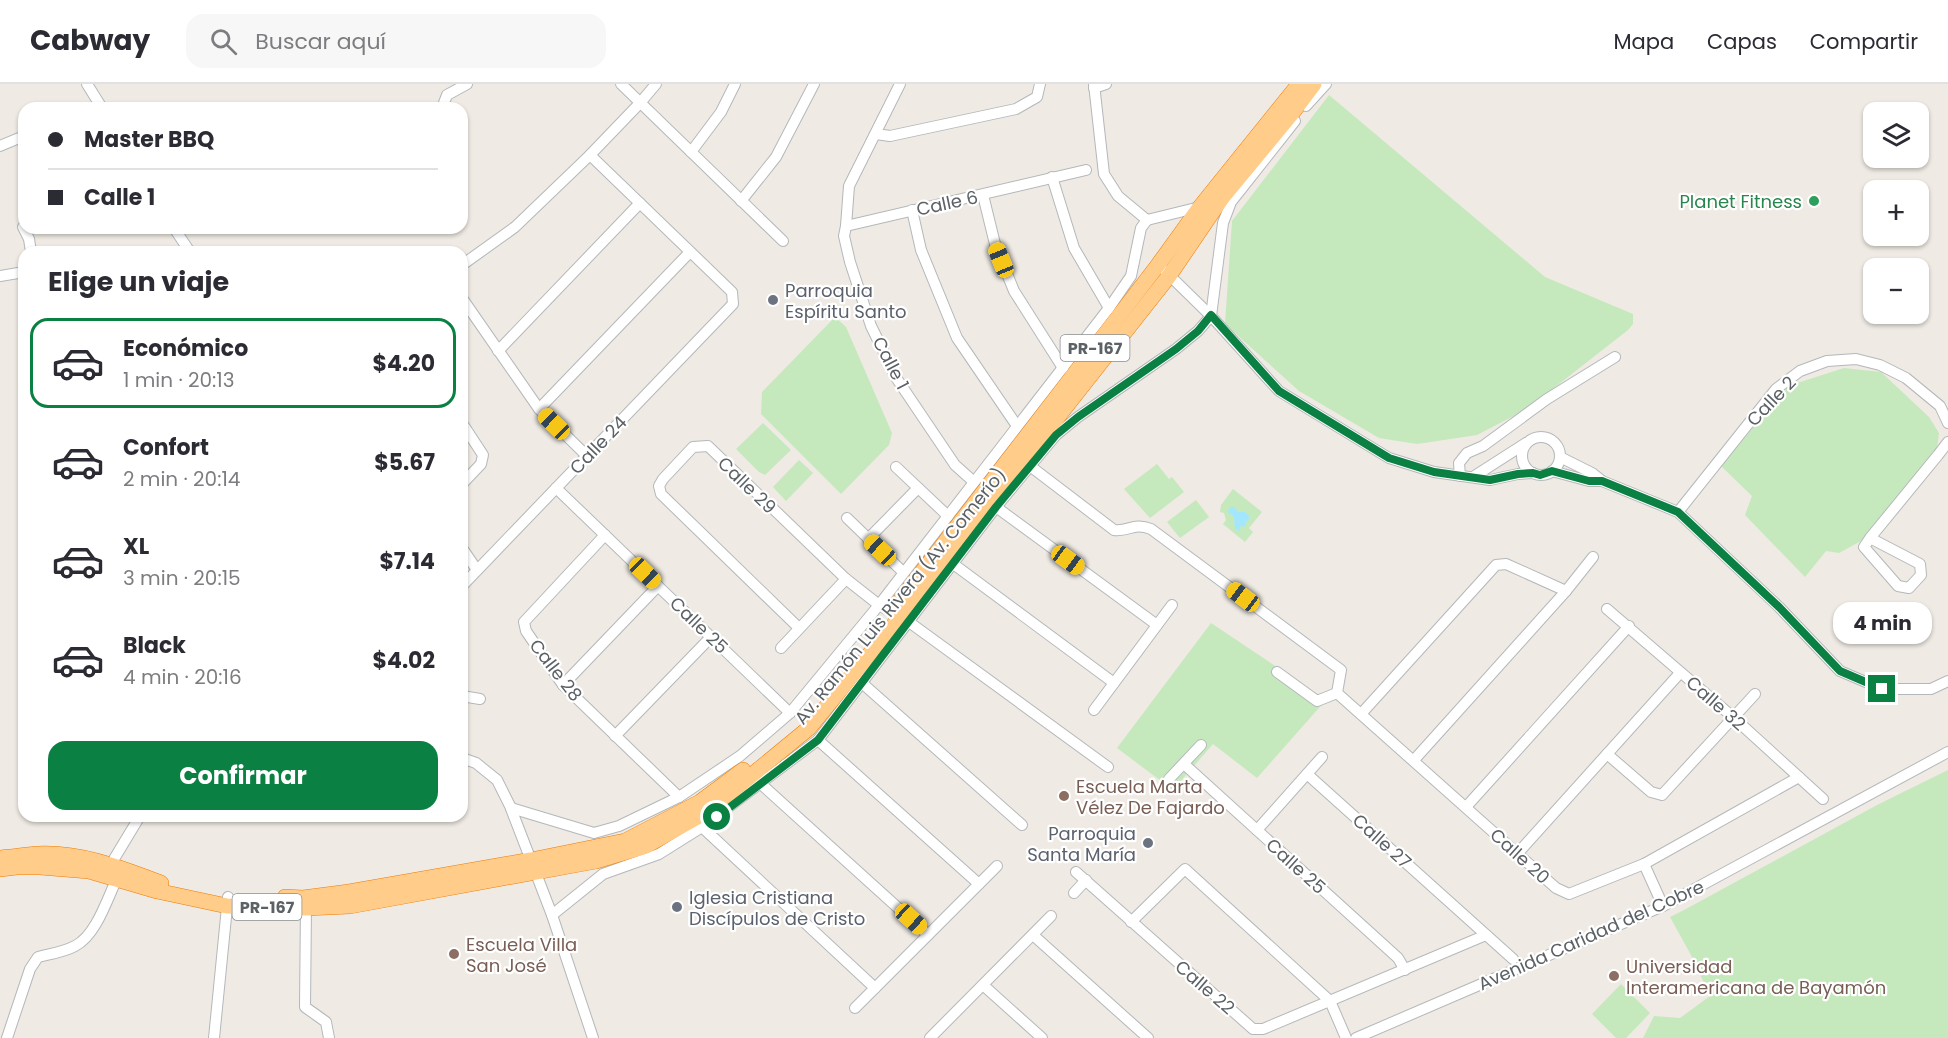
<!DOCTYPE html>
<html lang="es">
<meta charset="utf-8">
<style>
body{margin:0;font-family:Poppins,sans-serif;background:#f7f7f7;color:#2b2b33;height:100vh;display:flex;flex-direction:column;font-size:22px;white-space:nowrap}
*{box-sizing:border-box;margin:0}
p{font-size:20px;color:#7c7c81}
.icon{flex:none;width:33px;height:33px;fill:none;stroke:currentColor;stroke-width:2;stroke-linecap:round;stroke-linejoin:round}
.map{position:relative;flex:1;overflow:hidden}
.sheet{position:absolute;left:18px;top:162px;width:450px;height:576px;display:flex;flex-direction:column;background:#fff;border-radius:18px;box-shadow:0 2px 4px #0004}
.sheet>*{flex:none}
.hud{position:absolute;left:18px;top:18px;width:450px;height:132px;border-radius:18px;box-shadow:0 2px 4px #0004;display:grid;align-content:center;height:132px;padding:0 30px;background:#fff}
.controls{position:absolute;left:1863px;top:18px;display:grid;gap:12px}
.controls a{display:grid;place-items:center;width:66px;height:66px;border-radius:12px;background:#fff;box-shadow:0 2px 4px #0004;font-size:30px}
.end{position:absolute;width:27px;height:27px;margin:-14px;border:8px solid #0b8043;background:#fff;box-shadow:0 0 0 3px #fff}
.from{border-radius:50%}
.bubble{position:absolute;height:42px;border-radius:18px;background:#fff;box-shadow:0 2px 4px #0004;font-size:20px;font-weight:700;line-height:42px;text-align:center}
.car{position:absolute;width:18px;height:36px;margin:-18px -9px;border-radius:8px;box-shadow:0 0 4px 2px #0007;background:linear-gradient(#f5c518 24%,#345 0 40%,#f5c518 0 76%,#345 0 86%,#f5c518 0)}
.hud b{display:flex;align-items:center;gap:21px;height:57px;font-size:22px}
.hud b+b{border-top:2px solid #e1e1e2}
.hud i{width:15px;height:15px;background:#2b2b33}
ul{padding:0;list-style:none}
li{display:flex;align-items:center;gap:18px;height:90px;margin:0 12px 9px;padding:0 18px;border:3px solid transparent;border-radius:18px}
li div{flex:1}
li b{display:block;font-size:22px}
li em{font-style:normal;font-weight:700}
li.active{border-color:#0b8043}
li>.icon{width:54px;height:54px;stroke-width:1.5}
h2{padding:0 30px;font-size:27px;line-height:72px}
.action{display:flex;gap:12px;margin-top:auto;padding:12px 30px}
.action a{flex:1;height:69px;border-radius:18px;background:#0b8043;color:#fff;font-size:24px;font-weight:700;line-height:69px;text-align:center}
header{display:flex;align-items:center;gap:36px;box-sizing:border-box;height:84px;padding:0 30px;background:#fff;border-bottom:2px solid #e1e1e2}
header strong{font-size:28px}
nav{display:flex;gap:33px;margin-inline-start:auto;font-size:21px}
.search{width:420px;height:54px;background:#f7f7f7;display:flex;align-items:center;gap:15px;box-sizing:border-box;padding:0 21px;border-radius:18px;color:#7c7c81;font-size:22px}
.map>svg:first-child{display:block}
.green{fill:#c5e9bd}
.water{fill:#a3e7ff}
.lines{fill:none;stroke-linecap:round;stroke-linejoin:round}
.minor-casing{stroke:#b4b8bb;stroke-width:12}
.highway-casing{stroke:#f27b00;stroke-width:16}
.minor{stroke:#fff;stroke-width:10}
.highway{stroke:#ffcc8a;stroke-width:15}
.route{stroke:#0b8043;stroke-width:8}
.leisure-dot{fill:#2e9e5b;stroke:#fff;stroke-width:2}
.worship-dot{fill:#6b7280;stroke:#fff;stroke-width:2}
.education-dot{fill:#8d6e63;stroke:#fff;stroke-width:2}
.labels{text-anchor:middle;dominant-baseline:central;stroke-width:4.5;stroke-linejoin:round;paint-order:stroke}
.shield{fill:#fff;stroke:#8c9093;stroke-width:1.5}
.shield-label{font-size:16px;font-weight:bold;fill:#5b6165}
.leisure-label{font-size:18px;fill:#27864d;stroke:#fff;text-anchor:end}
.street-label{font-size:18px;fill:#5b6165;stroke:#fff}
.worship-label{font-size:18px;fill:#5b616d;stroke:#fff;text-anchor:start}
.education-label{font-size:18px;fill:#785e54;stroke:#fff;text-anchor:start}
</style>
<header>
<strong>Cabway</strong>
<div class="search"><svg class="icon" aria-label="search" viewBox="0 0 24 24"><circle cx="10" cy="10" r="6"/><path d="M15 15l6 6"/></svg>Buscar aquí</div>
<nav><a>Mapa</a><a>Capas</a><a>Compartir</a></nav>
</header>
<div class="map">
<svg width="1948" height="954" viewBox="0 0 1948 954">
<rect width="100%" height="100%" fill="#efeae3"/>
<g class="green">
<path d="M1329 11 1545 193 1633 230V240L1628 246 1527 325 1477 351 1417 360 1379 354 1299 307 1225 240 1232 137Z"/>
<path d="M835 233 846 243 892 349 889 361 841 410 761 330 762 308Z"/>
<path d="M1844 284 1881 288 1929 333 1939 349 1937 364 1861 457 1839 469 1826 467 1805 493 1745 431 1752 412 1721 382 1788 302Z"/>
<path d="M763 339 791 366 765 391 759 388 736 365Z"/>
<path d="M799 376 813 389 786 417 773 403Z"/>
<path d="M1157 380 1169 395 1172 393 1184 408 1150 434 1124 405Z"/>
<path d="M1233 405 1262 428 1249 444 1253 448 1245 458 1223 440 1226 436 1224 429 1220 428 1221 421Z"/>
<path d="M1196 416 1209 433 1180 454 1167 438Z"/>
<path d="M1211 539 1326 616 1257 694 1213 660 1173 706 1117 664Z"/>
<path d="M1948 686V954H1643L1654 932 1680 934 1710 912 1691 871 1670 833 1686 825 1877 721Z"/>
<path d="M1621 900 1650 929 1626 954H1616L1592 930Z"/>
</g>
<path class="water" d="M1230 423H1234L1238 428H1245L1249 432V435L1245 439 1246 441 1244 443 1241 441 1239 447 1235 445 1234 433 1228 428Z"/>
<g class="lines">
<defs>
<g id="minor">
<path d="M87 0 102 24"/>
<path d="M621 0 783 157"/>
<path d="M900 0 849 102 846 142 844 152 850 178 871 242 897 295 955 381 974 398"/>
<path d="M1094 0 1104 90 1118 112 1147 136"/>
<path d="M1094 4 1106 0"/>
<path d="M1306 22 1326 0"/>
<path d="M442 24 447 11 467 0"/>
<path d="M876 50 890 52 1016 25 1037 13 1040 0"/>
<path d="M0 62 24 52"/>
<path d="M691 68 721 28 735 0"/>
<path d="M1052 93 1074 164 1109 224"/>
<path d="M983 111 995 160 1014 207 1063 284"/>
<path d="M741 117 776 73 814 0"/>
<path d="M912 126 921 166 957 254 1017 342"/>
<path d="M1147 136 1200 123"/>
<path d="M846 142 1086 86"/>
<path d="M23 143 29 155 31 168"/>
<path d="M174 144 190 168"/>
<path d="M462 181 515 143 590 71 640 19 656 0"/>
<path d="M1165 187 1211 232 1279 307 1389 374 1434 388 1490 396 1518 390 1533 389"/>
<path d="M0 192 24 188"/>
<path d="M462 214 539 325 587 372"/>
<path d="M498 267 640 119"/>
<path d="M539 325 690 168"/>
<path d="M462 339 483 371 481 380 462 400"/>
<circle cx="1541" cy="372" r="19"/>
<path d="M1560 373 1592 389 1602 397 1678 428 1779 523 1840 587 1882 605H1931L1948 597"/>
<path d="M1030 382 1114 446C1129 448 1133 438 1151 445L1341 586 1337 609 1556 804 1569 810 1644 780 1799 693"/>
<path d="M896 383 948 432"/>
<path d="M1552 387 1589 397H1602"/>
<path d="M1460 392 1459 379 1467 369 1483 362 1547 315 1615 273"/>
<path d="M1473 393 1526 359"/>
<path d="M556 404 790 629"/>
<path d="M996 423 1157 541"/>
<path d="M1678 428 1776 305 1800 287 1827 277 1856 275 1880 281 1906 294 1940 322 1948 339"/>
<path d="M847 434 903 488"/>
<path d="M605 451 524 538 526 547 563 601 679 713"/>
<path d="M1870 454 1920 480 1921 491 1909 504 1898 502 1864 463 1870 454 1938 371 1948 358"/>
<path d="M868 455 918 404"/>
<path d="M462 464 477 486"/>
<path d="M952 479 1114 599"/>
<path d="M462 502 733 220 732 208 590 71"/>
<path d="M1607 525 1734 634 1823 715"/>
<path d="M799 544 661 410 659 402 663 395 693 363 708 362 846 495 879 521 909 538 1108 683"/>
<path d="M781 564 846 495"/>
<path d="M1277 588 1317 617 1337 609"/>
<path d="M862 599 1022 741"/>
<path d="M563 601 658 502"/>
<path d="M462 612 480 615"/>
<path d="M1094 626 1172 521"/>
<path d="M1361 630 1496 481 1506 480 1566 507"/>
<path d="M615 652 711 553"/>
<path d="M818 656 979 800"/>
<path d="M1607 670 1651 708 1662 711 1755 610"/>
<path d="M462 674 476 679 497 696 510 722 552 831 593 954"/>
<path d="M1414 676 1566 507 1593 473"/>
<path d="M1184 680 1398 874 1405 886"/>
<path d="M1307 690 1513 875"/>
<path d="M1169 695 1201 661"/>
<path d="M761 700 928 851"/>
<path d="M1466 723 1629 542"/>
<path d="M511 724 594 749 619 742 679 713 740 672 790 629 879 521 1109 224 1131 192 1141 144 1147 136"/>
<path d="M702 743 875 904"/>
<path d="M1257 746 1322 673"/>
<path d="M1517 770 1680 589"/>
<path d="M1644 780 1663 822"/>
<path d="M108 785 140 732"/>
<path d="M1076 788 1253 945H1263L1486 851"/>
<path d="M1074 809 1086 796"/>
<path d="M306 820 305 923 326 938 329 954"/>
<path d="M552 831 603 790 659 770 702 743 818 656 996 423 1056 351 1078 333 1176 265 1198 247 1211 232 1223 139 1231 118 1295 37"/>
<path d="M1131 838 1185 785 1330 917 1346 954"/>
<path d="M1033 851 1148 954"/>
<path d="M983 901 1042 954"/>
<path d="M855 924 997 782"/>
<path d="M7 954 30 885 38 873C50 870 64 868 75 862 97 851 108 812 119 790"/>
<path d="M214 954 228 813"/>
<path d="M930 954 1051 832"/>
<path d="M1356 954 1663 822 1948 668"/>
</g>
<g id="highway">
<path d="M899 518 1158 181 1200 123 1299 0"/>
<path d="M0 774C13 773 25 771 38 770 81 768 121 784 161 799"/>
<path d="M0 785 17 783H40L89 787 157 807 227 822 306 824 350 822 596 777 646 762 708 727 809 644 900 533 1169 192 1222 114 1293 28 1314 0"/>
<path d="M285 813 303 814 349 808 531 776 625 757 700 718 743 686"/>
</g>
</defs>
<use href="#minor" class="minor-casing"/>
<use href="#highway" class="highway-casing"/>
<use href="#minor" class="minor"/>
<use href="#highway" class="highway"/>
</g>
<g class="lines">
<path class="route" d="M717 733 818 656 996 423 1056 351 1078 333 1176 265 1198 247 1211 231 1279 307 1389 374 1434 388 1490 396 1518 390 1533 389 1540 391 1552 387 1589 397H1602L1678 428 1779 523 1840 587 1882 605"/>
</g>
<circle class="leisure-dot" cx="1814" cy="117" r="6"/>
<g class="worship-dot">
<circle cx="773" cy="216" r="6"/>
<circle cx="1148" cy="759" r="6"/>
<circle cx="677" cy="823" r="6"/>
</g>
<g class="education-dot">
<circle cx="1064" cy="712" r="6"/>
<circle cx="454" cy="870" r="6"/>
<circle cx="1614" cy="892" r="6"/>
</g>
<g class="labels">
<g class="shield">
<rect x="1060.5" y="251" width="69" height="26" rx="4.5"/>
<rect x="232.5" y="810" width="69" height="26" rx="4.5"/>
</g>
<g class="shield-label">
<text x="1095" y="264">PR-167</text>
<text x="267" y="823">PR-167</text>
</g>
<g class="leisure-label">
<text x="1802" y="117">Planet Fitness</text>
</g>
<g class="street-label">
<text transform="translate(947 119) rotate(-12)">Calle 6</text>
<text transform="translate(891 279) rotate(62)">Calle 1</text>
<text transform="translate(1771 317) rotate(-46)">Calle 2</text>
<text transform="translate(598 361) rotate(-46)">Calle 24</text>
<text transform="translate(747 401) rotate(44)">Calle 29</text>
<text transform="translate(900 512) rotate(-51)">Av. Ramón Luis Rivera (Av. Comerío)</text>
<text transform="translate(699 541) rotate(44)">Calle 25</text>
<text transform="translate(556 586) rotate(52)">Calle 28</text>
<text transform="translate(1716 619) rotate(41)">Calle 32</text>
<text transform="translate(1382 757) rotate(42)">Calle 27</text>
<text transform="translate(1520 772) rotate(42)">Calle 20</text>
<text transform="translate(1296 782) rotate(42)">Calle 25</text>
<text transform="translate(1591 851) rotate(-24)">Avenida Caridad del Cobre</text>
<text transform="translate(1205 903) rotate(41)">Calle 22</text>
</g>
<g class="worship-label">
<text x="785" y="206">Parroquia<tspan x="785" dy="21">Espíritu Santo</tspan></text>
<text x="1136" y="749" text-anchor="end">Parroquia<tspan x="1136" dy="21">Santa María</tspan></text>
<text x="689" y="813">Iglesia Cristiana<tspan x="689" dy="21">Discípulos de Cristo</tspan></text>
</g>
<g class="education-label">
<text x="1076" y="702">Escuela Marta<tspan x="1076" dy="21">Vélez De Fajardo</tspan></text>
<text x="466" y="860">Escuela Villa<tspan x="466" dy="21">San José</tspan></text>
<text x="1626" y="882">Universidad<tspan x="1626" dy="21">Interamericana de Bayamón</tspan></text>
</g>
</g>
</svg>
<div class="controls">
<a><svg class="icon" aria-label="layers" viewBox="0 0 24 24"><path d="M12 4l9 5-9 5-9-5zM3 14l9 5 9-5"/></svg></a>
<a>+</a>
<a>−</a>
</div>
<i class="end from" style="left:717px;top:733px"></i>
<i class="end" style="left:1882px;top:605px"></i>
<div class="bubble" style="left:1833px;top:518px;width:99px">4 min</div>
<i class="car" style="left:1001px;top:176px;rotate:338deg"></i>
<i class="car" style="left:554px;top:340px;rotate:314deg"></i>
<i class="car" style="left:880px;top:466px;rotate:313deg"></i>
<i class="car" style="left:1068px;top:476px;rotate:126deg"></i>
<i class="car" style="left:645px;top:489px;rotate:134deg"></i>
<i class="car" style="left:1243px;top:513px;rotate:307deg"></i>
<i class="car" style="left:911px;top:835px;rotate:132deg"></i>
<div class="hud">
<b><i class="from"></i>Master BBQ</b>
<b><i></i>Calle 1</b>
</div>
<section class="sheet">
<h2>Elige un viaje</h2>
<ul>
<li class="active"><svg class="icon" aria-label="car" viewBox="0 0 24 24"><path d="M5 17H2v-5l4-1 3-4h7l3 4 3 1v5h-3M9 17h6M6 11h13"/><circle cx="7" cy="17" r="2"/><circle cx="17" cy="17" r="2"/></svg><div><b>Económico</b><p>1 min · 20:13</p></div><em>$4.20</em></li>
<li><svg class="icon" aria-label="car" viewBox="0 0 24 24"><path d="M5 17H2v-5l4-1 3-4h7l3 4 3 1v5h-3M9 17h6M6 11h13"/><circle cx="7" cy="17" r="2"/><circle cx="17" cy="17" r="2"/></svg><div><b>Confort</b><p>2 min · 20:14</p></div><em>$5.67</em></li>
<li><svg class="icon" aria-label="car" viewBox="0 0 24 24"><path d="M5 17H2v-5l4-1 3-4h7l3 4 3 1v5h-3M9 17h6M6 11h13"/><circle cx="7" cy="17" r="2"/><circle cx="17" cy="17" r="2"/></svg><div><b>XL</b><p>3 min · 20:15</p></div><em>$7.14</em></li>
<li><svg class="icon" aria-label="car" viewBox="0 0 24 24"><path d="M5 17H2v-5l4-1 3-4h7l3 4 3 1v5h-3M9 17h6M6 11h13"/><circle cx="7" cy="17" r="2"/><circle cx="17" cy="17" r="2"/></svg><div><b>Black</b><p>4 min · 20:16</p></div><em>$4.02</em></li>
</ul>
<div class="action"><a>Confirmar</a></div>
</section>
</div>
